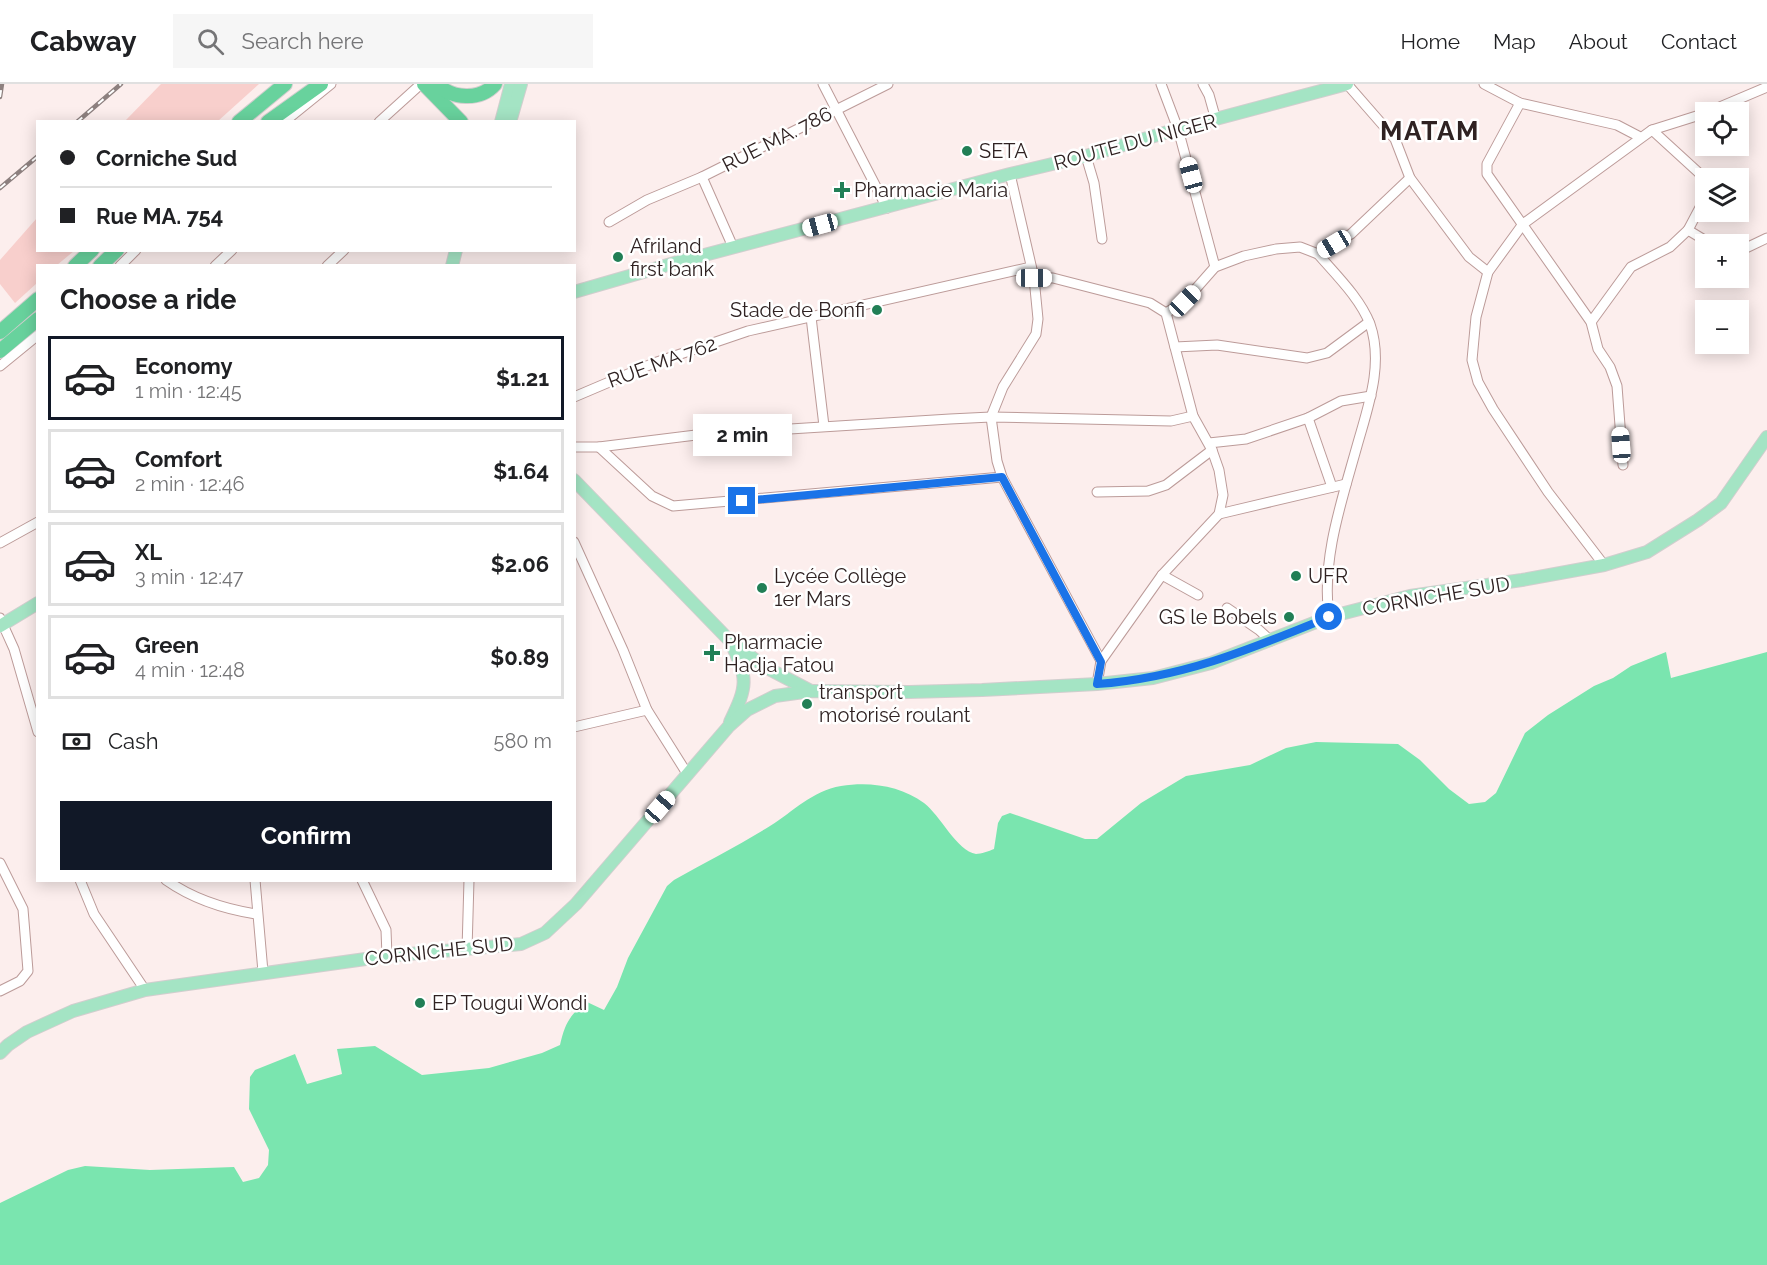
<!DOCTYPE html>
<meta charset="utf-8">
<style>
body{margin:0;font-family:Raleway,sans-serif;background:#f6f6f6;color:#202124;height:100vh;display:flex;flex-direction:column;font-size:22px;white-space:nowrap}
*{box-sizing:border-box;margin:0}
p{font-size:20px;color:#757577}
.icon{flex:none;width:33px;height:33px;fill:none;stroke:currentColor;stroke-width:2;stroke-linecap:round;stroke-linejoin:round}
.map{position:relative;flex:1;overflow:hidden}
.drawer{position:absolute;left:36px;top:180px;width:540px;height:618px;display:flex;flex-direction:column;background:#fff;border-radius:0px;box-shadow:0 3px 15px #0003}
.drawer>*{flex:none}
.banner{position:absolute;left:36px;top:36px;width:540px;height:132px;border-radius:0px;box-shadow:0 3px 15px #0003;display:grid;align-content:center;height:132px;padding:0 24px;background:#fff}
.fabs{position:absolute;left:1695px;top:18px;display:grid;gap:12px}
.fabs a{display:grid;place-items:center;width:54px;height:54px;border-radius:0px;background:#fff;box-shadow:0 3px 15px #0003;font-size:30px}
.end{position:absolute;width:27px;height:27px;margin:-14px;border:8px solid #1a73e8;background:#fff;box-shadow:0 0 0 3px #fff}
.from{border-radius:50%}
.bubble{position:absolute;height:42px;border-radius:0px;background:#fff;box-shadow:0 3px 15px #0003;font-size:20px;font-weight:700;line-height:42px;text-align:center}
.car{position:absolute;width:18px;height:36px;margin:-18px -9px;border-radius:8px;box-shadow:0 0 4px 2px #0007;background:linear-gradient(#fff 24%,#345 0 40%,#fff 0 76%,#345 0 86%,#fff 0)}
.banner b{display:flex;align-items:center;gap:21px;height:57px;font-size:22px}
.banner b+b{border-top:2px solid #e0e0e0}
.banner i{width:15px;height:15px;background:#202124}
ul{padding:0;list-style:none}
li{display:flex;align-items:center;gap:18px;height:84px;margin:0 12px 9px;padding:0 12px;border:3px solid #e0e0e0;border-radius:0px}
li div{flex:1}
li b{display:block;font-size:22px}
li em{font-style:normal;font-weight:700}
li.selected{border-color:#111827}
li>.icon{width:54px;height:54px;stroke-width:1.5}
h2{padding:0 24px;font-size:27px;line-height:72px}
.pay{display:flex;align-items:center;gap:15px;height:66px;padding:0 24px;font-size:22px}
.pay p{margin-inline-start:auto}
.primary-button{display:flex;gap:12px;margin-top:auto;padding:12px 24px}
.primary-button a{flex:1;height:69px;border-radius:0px;background:#111827;color:#fff;font-size:24px;font-weight:700;line-height:69px;text-align:center}
header{display:flex;align-items:center;gap:36px;box-sizing:border-box;height:84px;padding:0 30px;background:#fff;border-bottom:2px solid #e0e0e0}
header strong{font-size:28px}
nav{display:flex;gap:33px;margin-inline-start:auto;font-size:21px}
.search{width:420px;height:54px;background:#f6f6f6;display:flex;align-items:center;gap:15px;box-sizing:border-box;padding:0 21px;border-radius:0px;color:#757577;font-size:22px}
.map>svg:first-child{display:block}
.green{fill:#f8cfcc}
.water{fill:#7ae5af}
.lines{fill:none;stroke-linecap:round;stroke-linejoin:round}
.minor-casing{stroke:#bc9b99;stroke-width:11}
.major-casing{stroke:#d1cece;stroke-width:14}
.highway-casing{stroke:#d1cece;stroke-width:16}
.minor{stroke:#fff;stroke-width:9}
.major{stroke:#a4e4c4;stroke-width:12}
.highway{stroke:#68d29d;stroke-width:14}
.rail-casing{stroke:#8d807f;stroke-width:4.5}
.rail{stroke:#fff;stroke-width:2;stroke-dasharray:7;stroke-linecap:butt}
.route{stroke:#1a73e8;stroke-width:8}
.poi-dot{fill:#217f56;stroke:#fff;stroke-width:2}
.labels{text-anchor:middle;dominant-baseline:central;stroke-width:5;stroke-linejoin:round;paint-order:stroke}
.street-label{font-size:20px;fill:#2f2222;stroke:#fff}
.poi-label{font-size:20px;fill:#2f2222;stroke:#fff;text-anchor:start}
.district-label{font-size:26px;font-weight:bold;letter-spacing:1.5px;fill:#2f2222;stroke:#fff}
</style>
<header>
<strong>Cabway</strong>
<div class="search"><svg class="icon" aria-label="search" viewBox="0 0 24 24"><circle cx="10" cy="10" r="6"/><path d="M15 15l6 6"/></svg>Search here</div>
<nav><a>Home</a><a>Map</a><a>About</a><a>Contact</a></nav>
</header>
<div class="map">
<svg width="1767" height="1181" viewBox="0 0 1767 1181">
<rect width="100%" height="100%" fill="#fceeed"/>
<g class="green">
<path d="M161 0H259L218 37H125Z"/>
<path d="M37 134 38 166 74 167 57 181 38 182 37 199 15 219 0 200V176Z"/>
</g>
<path class="water" d="M1666 568 1671 594 1767 568V1181H0V1119L68 1086 85 1082 150 1086 234 1083 243 1098 259 1094 268 1081 269 1066 249 1025 250 993 255 986 295 970 307 1000 342 990 337 965 375 962 422 991 489 984 542 969 560 961C565 940 569 931 587 918L604 926 617 903 628 874 667 802 674 796C706 778 739 761 770 742 794 727 812 707 841 702 870 697 901 702 924 719 940 731 957 767 976 770 981 770 989 767 994 765L998 739 1002 732 1010 729 1085 755H1097L1141 719 1186 692 1250 681 1286 664 1316 658 1398 660 1420 676 1449 705 1469 720 1485 718 1496 709 1525 649 1548 631 1594 602 1613 594 1631 582Z"/>
<g class="lines">
<defs>
<g id="minor">
<path d="M823 0 887 124"/>
<path d="M1161 0 1178 45 1215 183"/>
<path d="M1203 0 1209 11 1216 36"/>
<path d="M1347 0 1395 55 1410 94 1469 173 1488 188"/>
<path d="M1484 0 1520 19 1617 41 1640 53"/>
<path d="M1520 19 1487 80V90L1591 238 1598 265 1610 283 1617 302 1623 381"/>
<path d="M1708 28 1767 3"/>
<path d="M284 38 331 0"/>
<path d="M379 38 421 0"/>
<path d="M1652 46 1699 89 1706 99"/>
<path d="M1086 72 1094 99 1102 155"/>
<path d="M1010 90 1034 194 1038 235 1036 250 1003 303 991 333 997 377 1002 393 1101 577"/>
<path d="M609 138 647 116 702 93"/>
<path d="M1688 146 1706 112"/>
<path d="M733 163 702 93 888 0"/>
<path d="M1738 165 1746 164 1767 154"/>
<path d="M1318 170C1336 191 1360 214 1370 240 1384 280 1368 323 1357 362 1342 416 1321 476 1329 533"/>
<path d="M120 182 136 166"/>
<path d="M215 182 232 166"/>
<path d="M327 182 344 166"/>
<path d="M1034 194H1053L1150 219 1166 229 1193 332 1212 366 1219 386 1223 411 1219 430 1162 491 1101 577 1097 600"/>
<path d="M1166 229 1185 217 1215 183 1244 172 1276 165 1300 163 1318 170 1351 150 1410 94"/>
<path d="M811 233 824 342"/>
<path d="M1591 238 1631 183 1670 163 1688 146 1711 160"/>
<path d="M1175 263 1217 261 1307 274 1327 269 1369 238"/>
<path d="M0 282 38 251"/>
<path d="M574 313 654 279 748 247 1031 183"/>
<path d="M1308 334 1332 403"/>
<path d="M1209 359 1246 355 1308 334 1341 317 1371 312"/>
<path d="M574 363H599L696 351 950 335 991 333 1171 337 1193 332"/>
<path d="M599 363 652 412 673 422 1002 393"/>
<path d="M1097 408 1148 407 1166 401 1212 366"/>
<path d="M1219 430 1346 400"/>
<path d="M574 458 623 566 647 626 688 691"/>
<path d="M0 459 38 438"/>
<path d="M1604 481 1548 408 1493 325 1478 298 1472 276 1476 233 1488 188 1523 140 1652 46 1706 29"/>
<path d="M1162 491 1198 511"/>
<path d="M1227 524 1259 546 1271 557"/>
<path d="M0 534 14 565 38 648"/>
<path d="M574 643 647 626"/>
<path d="M0 779 23 825 28 887 20 897 0 907"/>
<path d="M80 796 94 830 145 906"/>
<path d="M166 796C193 815 224 825 256 830"/>
<path d="M255 796 263 888"/>
<path d="M362 796 386 846 387 872"/>
<path d="M467 866 469 796"/>
</g>
<g id="major">
<path d="M501 38 511 0"/>
<path d="M510 38 521 0"/>
<path d="M452 182 456 166"/>
<path d="M574 208 678 178 1010 90 1086 72 1178 45 1347 0"/>
<path d="M574 396 730 557 765 583 811 607"/>
<path d="M0 542 38 519"/>
<path d="M730 638C748 601 748 595 731 559"/>
<path d="M0 969 8 961 27 948 73 927 145 906 387 872 521 860 545 849 576 820 729 642 747 626 775 612 811 607 909 608 982 606 1097 600 1153 594 1211 579 1329 533 1410 512 1522 496 1604 481 1647 468 1698 436 1721 419 1767 353"/>
</g>
<g id="highway">
<path d="M424 0 461 38"/>
<path d="M437 0C452 15 480 17 495 0"/>
<path d="M239 38 285 0"/>
<path d="M268 38 321 0"/>
<path d="M75 182 92 166"/>
<path d="M100 182 117 166"/>
<path d="M0 248 38 215"/>
<path d="M0 267 38 235"/>
</g>
</defs>
<use href="#minor" class="minor-casing"/>
<use href="#major" class="major-casing"/>
<use href="#highway" class="highway-casing"/>
<use href="#minor" class="minor"/>
<use href="#major" class="major"/>
<use href="#highway" class="highway"/>
<defs>
<g id="rail">
<path d="M0 13 2 0"/>
<path d="M77 38 121 0"/>
<path d="M0 104 38 72"/>
</g>
</defs>
<use href="#rail" class="rail-casing"/>
<use href="#rail" class="rail"/>
</g>
<g class="lines">
<path class="route" d="M742 417 1002 393 1101 578 1097 600C1182 594 1251 565 1329 533"/>
</g>
<g class="poi-dot">
<circle cx="967" cy="67" r="6"/>
<path d="M839 97h6v6h6v6h-6v6h-6v-6h-6v-6h6z"/>
<circle cx="618" cy="173" r="6"/>
<circle cx="877" cy="226" r="6"/>
<circle cx="1296" cy="492" r="6"/>
<circle cx="762" cy="504" r="6"/>
<circle cx="1289" cy="533" r="6"/>
<path d="M709 560h6v6h6v6h-6v6h-6v-6h-6v-6h6z"/>
<circle cx="807" cy="620" r="6"/>
<circle cx="420" cy="919" r="6"/>
</g>
<g class="labels">
<g class="street-label">
<text transform="translate(777 55) rotate(-27)">RUE MA. 786</text>
<text transform="translate(1135 58) rotate(-15)">ROUTE DU NIGER</text>
<text transform="translate(662 278) rotate(-20)">RUE MA 762</text>
<text transform="translate(1436 512) rotate(-10)">CORNICHE SUD</text>
<text transform="translate(439 867) rotate(-6)">CORNICHE SUD</text>
</g>
<g class="poi-label">
<text x="979" y="67">SETA</text>
<text x="854" y="106">Pharmacie Maria</text>
<text x="630" y="162">Afriland<tspan x="630" dy="23">first bank</tspan></text>
<text x="865" y="226" text-anchor="end">Stade de Bonfi</text>
<text x="774" y="492">Lycée Collège<tspan x="774" dy="23">1er Mars</tspan></text>
<text x="1308" y="492">UFR</text>
<text x="1277" y="533" text-anchor="end">GS le Bobels</text>
<text x="724" y="558">Pharmacie<tspan x="724" dy="23">Hadja Fatou</tspan></text>
<text x="819" y="608">transport<tspan x="819" dy="23">motorisé roulant</tspan></text>
<text x="432" y="919">EP Tougui Wondi</text>
</g>
<g class="district-label">
<text x="1430" y="47">MATAM</text>
</g>
</g>
</svg>
<div class="fabs">
<a><svg class="icon" aria-label="locate" viewBox="0 0 24 24"><circle cx="12" cy="12" r="6"/><path d="M12 2v4M12 18v4M2 12h4M18 12h4"/></svg></a>
<a><svg class="icon" aria-label="layers" viewBox="0 0 24 24"><path d="M12 4l9 5-9 5-9-5zM3 14l9 5 9-5"/></svg></a>
<a>+</a>
<a>−</a>
</div>
<i class="end from" style="left:1329px;top:533px"></i>
<i class="end" style="left:742px;top:417px"></i>
<div class="bubble" style="left:693px;top:330px;width:99px">2 min</div>
<i class="car" style="left:1191px;top:91px;rotate:345deg"></i>
<i class="car" style="left:820px;top:141px;rotate:255deg"></i>
<i class="car" style="left:1334px;top:160px;rotate:239deg"></i>
<i class="car" style="left:1034px;top:194px;rotate:90deg"></i>
<i class="car" style="left:1185px;top:217px;rotate:45deg"></i>
<i class="car" style="left:1621px;top:361px;rotate:356deg"></i>
<i class="car" style="left:660px;top:723px;rotate:41deg"></i>
<div class="banner">
<b><i class="from"></i>Corniche Sud</b>
<b><i></i>Rue MA. 754</b>
</div>
<section class="drawer">
<h2>Choose a ride</h2>
<ul>
<li class="selected"><svg class="icon" aria-label="car" viewBox="0 0 24 24"><path d="M5 17H2v-5l4-1 3-4h7l3 4 3 1v5h-3M9 17h6M6 11h13"/><circle cx="7" cy="17" r="2"/><circle cx="17" cy="17" r="2"/></svg><div><b>Economy</b><p>1 min · 12:45</p></div><em>$1.21</em></li>
<li><svg class="icon" aria-label="car" viewBox="0 0 24 24"><path d="M5 17H2v-5l4-1 3-4h7l3 4 3 1v5h-3M9 17h6M6 11h13"/><circle cx="7" cy="17" r="2"/><circle cx="17" cy="17" r="2"/></svg><div><b>Comfort</b><p>2 min · 12:46</p></div><em>$1.64</em></li>
<li><svg class="icon" aria-label="car" viewBox="0 0 24 24"><path d="M5 17H2v-5l4-1 3-4h7l3 4 3 1v5h-3M9 17h6M6 11h13"/><circle cx="7" cy="17" r="2"/><circle cx="17" cy="17" r="2"/></svg><div><b>XL</b><p>3 min · 12:47</p></div><em>$2.06</em></li>
<li><svg class="icon" aria-label="car" viewBox="0 0 24 24"><path d="M5 17H2v-5l4-1 3-4h7l3 4 3 1v5h-3M9 17h6M6 11h13"/><circle cx="7" cy="17" r="2"/><circle cx="17" cy="17" r="2"/></svg><div><b>Green</b><p>4 min · 12:48</p></div><em>$0.89</em></li>
</ul>
<div class="pay"><svg class="icon" aria-label="cash" viewBox="0 0 24 24"><path d="M3 7h18v10H3z"/><circle cx="12" cy="12" r="2"/></svg>Cash<p>580 m</p></div>
<div class="primary-button"><a>Confirm</a></div>
</section>
</div>
